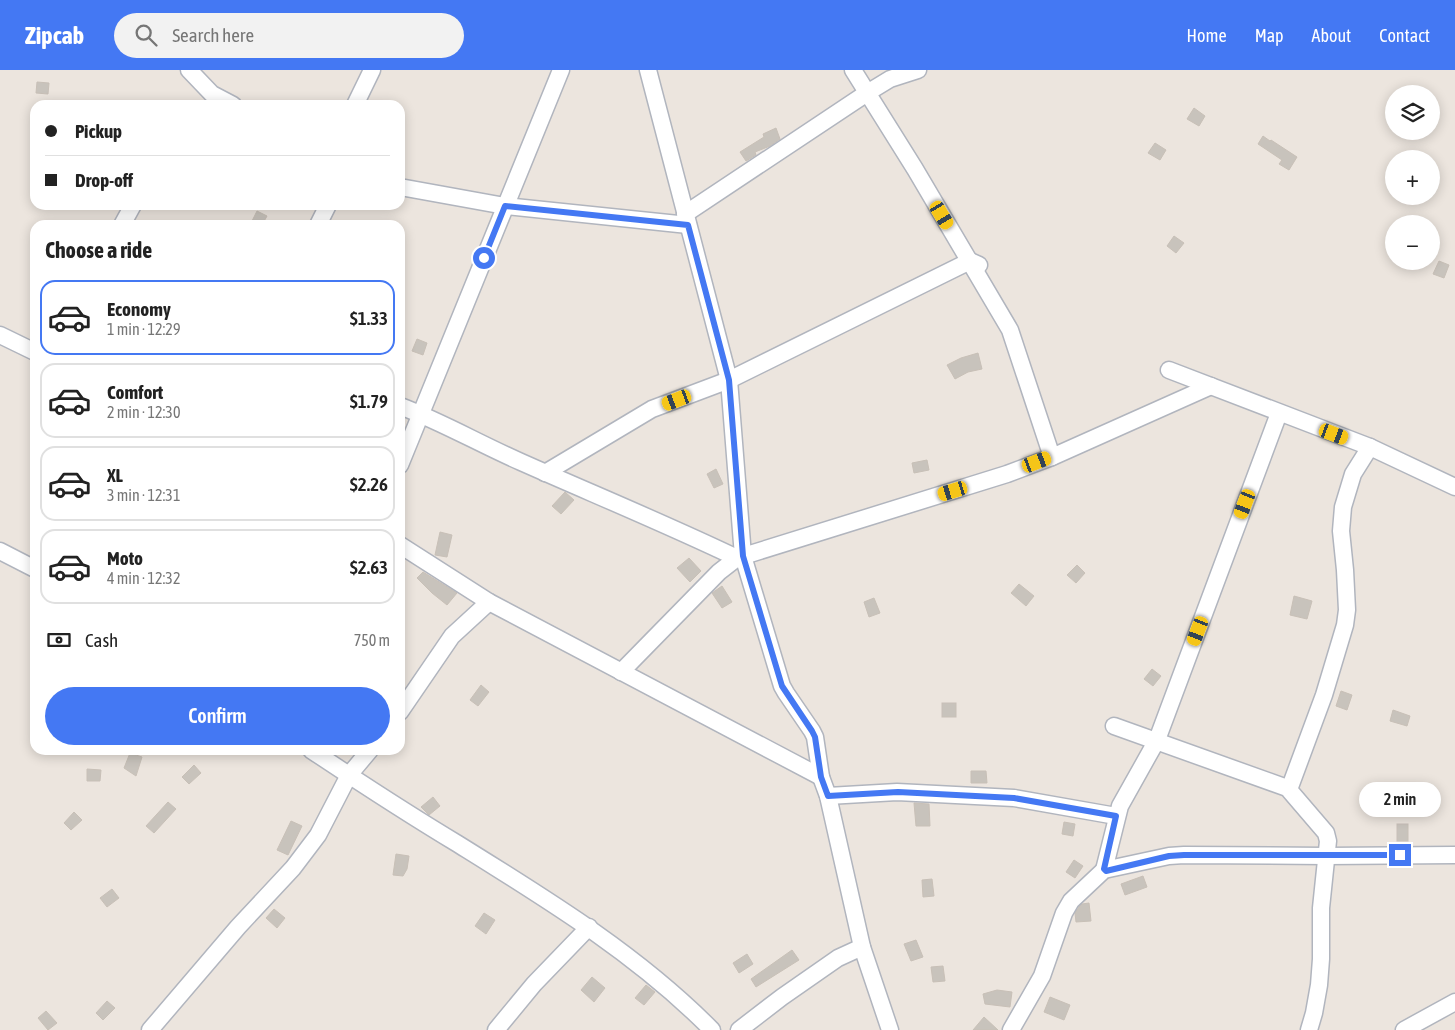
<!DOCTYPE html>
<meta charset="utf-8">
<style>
body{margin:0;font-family:"Asap Condensed",sans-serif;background:#f2f2f2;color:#222;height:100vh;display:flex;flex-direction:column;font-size:19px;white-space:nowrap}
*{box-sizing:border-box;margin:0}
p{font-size:16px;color:#767676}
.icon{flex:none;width:28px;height:28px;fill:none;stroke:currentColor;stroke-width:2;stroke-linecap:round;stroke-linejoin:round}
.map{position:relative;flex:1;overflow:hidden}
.details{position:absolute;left:30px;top:150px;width:375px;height:535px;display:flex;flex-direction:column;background:#fff;border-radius:15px;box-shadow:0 2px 12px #0003}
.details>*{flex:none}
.guide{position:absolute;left:30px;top:30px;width:375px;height:110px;border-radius:15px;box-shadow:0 2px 12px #0003;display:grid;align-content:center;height:110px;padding:0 15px;background:#fff}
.controls{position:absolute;left:1385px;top:15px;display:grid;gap:10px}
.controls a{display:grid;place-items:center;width:55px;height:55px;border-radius:50%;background:#fff;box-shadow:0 2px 12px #0003;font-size:25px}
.end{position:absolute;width:22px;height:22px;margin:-11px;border:6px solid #4478f3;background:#fff;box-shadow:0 0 0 2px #fff}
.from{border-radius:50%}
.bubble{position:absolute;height:35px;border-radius:18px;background:#fff;box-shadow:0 2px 12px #0003;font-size:16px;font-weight:600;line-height:35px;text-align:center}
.car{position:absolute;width:15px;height:30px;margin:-15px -8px;border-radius:6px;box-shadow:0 0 4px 1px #0007;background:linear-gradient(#f5c518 24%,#345 0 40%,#f5c518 0 76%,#345 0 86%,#f5c518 0)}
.guide b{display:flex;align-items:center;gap:18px;height:48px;font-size:19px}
.guide b+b{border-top:1px solid #e0e0e0}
.guide i{width:12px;height:12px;background:#222}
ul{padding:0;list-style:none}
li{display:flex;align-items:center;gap:15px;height:75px;margin:0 10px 8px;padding:0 5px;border:2px solid #e0e0e0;border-radius:15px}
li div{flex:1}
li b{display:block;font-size:19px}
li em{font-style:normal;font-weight:600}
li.selected{border-color:#4478f3}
li>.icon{width:45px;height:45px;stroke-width:1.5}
h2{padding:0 15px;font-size:22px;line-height:60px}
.pay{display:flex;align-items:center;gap:12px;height:55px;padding:0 15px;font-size:19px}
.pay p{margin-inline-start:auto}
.button{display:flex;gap:10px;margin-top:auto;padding:10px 15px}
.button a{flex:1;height:58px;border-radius:30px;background:#4478f3;color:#fff;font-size:20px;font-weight:600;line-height:58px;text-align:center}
header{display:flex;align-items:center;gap:30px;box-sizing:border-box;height:70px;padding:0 25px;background:#4478f3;color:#fff}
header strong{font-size:24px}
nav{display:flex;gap:28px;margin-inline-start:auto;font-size:18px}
.search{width:350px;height:45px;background:#f2f2f2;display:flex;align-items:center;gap:12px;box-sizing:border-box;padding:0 18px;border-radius:28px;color:#767676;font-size:19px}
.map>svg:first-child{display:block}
.building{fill:#c8c3bc;stroke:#c8c0b7}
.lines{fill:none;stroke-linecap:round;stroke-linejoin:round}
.street-casing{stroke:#b1b5be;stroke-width:19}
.street{stroke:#fff;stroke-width:16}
.route{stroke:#4478f3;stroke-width:6}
</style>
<header>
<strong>Zipcab</strong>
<div class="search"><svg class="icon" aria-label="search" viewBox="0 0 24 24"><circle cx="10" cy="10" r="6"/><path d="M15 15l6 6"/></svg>Search here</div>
<nav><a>Home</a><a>Map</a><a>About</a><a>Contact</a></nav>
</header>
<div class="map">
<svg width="1455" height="960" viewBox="0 0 1455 960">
<rect width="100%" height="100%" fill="#ece5de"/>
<g class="building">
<path d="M37 12 49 13 48 24 36 23Z"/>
<path d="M1194 38 1205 46 1199 56 1187 49Z"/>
<path d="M776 58 780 69 770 76 755 82 756 85 746 91 740 82 764 67 763 64Z"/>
<path d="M1263 66 1270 71 1271 70 1297 87 1289 100 1279 94 1282 90 1258 74Z"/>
<path d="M1155 73 1166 80 1160 90 1148 83Z"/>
<path d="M257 141 267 146 262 155H250Z"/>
<path d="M1174 166 1184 173 1176 183 1167 176Z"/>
<path d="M1439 191 1449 195 1444 208 1433 204Z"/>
<path d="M417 269 427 273 423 285 412 281Z"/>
<path d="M978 283 982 299 968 302 955 309 947 295 961 288Z"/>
<path d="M927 390 929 400 914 403 912 393Z"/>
<path d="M716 399 723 414 714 418 707 404Z"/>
<path d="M565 422 574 430 561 444 552 436Z"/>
<path d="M440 462 452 465 447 487 435 485Z"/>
<path d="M689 488 701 501 690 512 677 498Z"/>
<path d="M1077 495 1085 503 1076 513 1067 505Z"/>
<path d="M423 502 457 523 447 535 432 523 417 508Z"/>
<path d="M1019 514 1034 526 1026 536 1011 523Z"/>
<path d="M722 516 732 532 722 538 712 523Z"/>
<path d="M1294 526 1312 531 1307 549 1290 545Z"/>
<path d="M874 528 880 543 869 547 864 532Z"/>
<path d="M1152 599 1161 606 1153 616 1144 609Z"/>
<path d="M481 615 489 622 478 636 470 630Z"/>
<path d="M1341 621 1352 625 1347 640 1336 636Z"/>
<rect x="942" y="633" width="14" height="14"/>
<path d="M1393 640 1410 646 1407 656 1390 651Z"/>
<path d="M130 683 142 687 136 706 124 698Z"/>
<path d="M194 695 201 703 189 714 182 707Z"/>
<path d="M87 699 101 700 100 711H87Z"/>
<path d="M971 701H986L987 713H971Z"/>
<path d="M433 727 440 736 429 745 421 737Z"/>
<rect x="1413" y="731" width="15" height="11"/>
<path d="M168 732 176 739 154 763 146 756Z"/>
<path d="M914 733 929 734 930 756H916Z"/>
<path d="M74 742 82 750 71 760 64 753Z"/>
<path d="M291 751 302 756 288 785 277 780Z"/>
<path d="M1064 752 1075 754 1073 766 1062 764Z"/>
<rect x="1397" y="754" width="11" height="17"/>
<path d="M396 784 409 786 407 799 403 806 393 805Z"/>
<path d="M1074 790 1083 796 1075 808 1066 802Z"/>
<path d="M1143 806 1147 817 1125 825 1121 814Z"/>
<path d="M932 809 934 826 923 827 922 810Z"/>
<path d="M112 819 119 828 107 837 100 828Z"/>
<path d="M1089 833 1091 851 1076 852 1075 843 1079 837 1082 834Z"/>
<path d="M274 839 285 848 277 858 266 848Z"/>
<path d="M484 843 495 850 486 864 475 856Z"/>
<path d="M916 870 923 887 911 891 904 874Z"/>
<path d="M792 880 799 890 756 917 751 909Z"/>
<path d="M747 884 753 894 739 903 733 893Z"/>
<path d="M943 896 945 911 933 912 931 897Z"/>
<path d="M592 907 605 918 594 932 581 920Z"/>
<path d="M646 915 655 922 644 935 635 928Z"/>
<path d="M997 920 1012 922 1010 937 985 934 983 924Z"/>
<path d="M1050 927 1070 935 1064 950 1044 942Z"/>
<path d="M107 931 115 938 103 950 96 943Z"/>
<path d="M46 941 57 953 48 960 38 948Z"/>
<path d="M984 947 998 960H973Z"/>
</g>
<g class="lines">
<defs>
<g id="street">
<path d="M189 0 212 24 233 35"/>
<path d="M648 0 729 310 743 486 782 616 786 623 812 661 815 667 821 707 828 726 862 877 890 960"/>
<path d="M853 0 915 99 1010 260 1052 387"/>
<path d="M355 35 372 0"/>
<path d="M400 117 505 136 688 155"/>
<path d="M685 144 867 23 890 9 918 0"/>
<path d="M122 155 133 135"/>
<path d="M318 155 328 135"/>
<path d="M0 265 35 282"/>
<path d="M1169 300 1370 377 1455 417"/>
<path d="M400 336C442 352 480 374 521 392 593 424 666 454 737 488"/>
<path d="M400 395 561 0"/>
<path d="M545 403 652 339 729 310 970 191 979 195"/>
<path d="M400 475 489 532 821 707"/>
<path d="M0 481 35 499"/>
<path d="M621 602 719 502 737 488 1007 404 1052 387 1211 316"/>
<path d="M400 642 452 566 489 532"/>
<path d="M1114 656 1290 719"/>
<path d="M311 680C359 712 408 744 458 774 548 830 638 885 712 960"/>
<path d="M828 726 897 722 1014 728 1116 746"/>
<path d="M1104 800 1120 736 1157 670 1279 343"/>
<path d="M150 960 238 857 293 798 318 765 349 705 370 680"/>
<path d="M496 960 534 914 589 857"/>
<path d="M739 960 782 927 838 888 862 877"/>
<path d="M1011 960 1042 906 1064 843 1071 831 1104 800 1169 786 1184 785 1326 786 1455 785"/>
<path d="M1309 960 1314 943 1319 915 1321 889V838L1328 771 1326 763 1290 721V717L1324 625 1345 555 1347 540 1345 500 1341 461 1343 437 1353 404 1370 377"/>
<path d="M1404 960 1455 932"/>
</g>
</defs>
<use href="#street" class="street-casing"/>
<use href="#street" class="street"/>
</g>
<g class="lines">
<path class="route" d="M484 188 505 136 688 155 729 310 743 486 782 616 812 661 815 667 821 707 828 726 898 722 1014 728 1116 746 1104 799 1106 801 1169 786 1184 785H1400"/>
</g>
</svg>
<div class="controls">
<a><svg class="icon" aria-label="layers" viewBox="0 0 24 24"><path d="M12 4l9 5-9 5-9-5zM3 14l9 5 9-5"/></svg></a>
<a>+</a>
<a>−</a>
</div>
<i class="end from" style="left:484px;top:188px"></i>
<i class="end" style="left:1400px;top:785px"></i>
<div class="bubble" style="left:1359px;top:712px;width:82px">2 min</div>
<i class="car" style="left:942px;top:145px;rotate:149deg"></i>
<i class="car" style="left:677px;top:330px;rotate:249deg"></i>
<i class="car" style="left:1334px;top:364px;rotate:111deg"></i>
<i class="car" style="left:1037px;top:392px;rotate:69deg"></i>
<i class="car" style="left:953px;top:421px;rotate:253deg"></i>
<i class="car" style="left:1245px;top:434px;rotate:201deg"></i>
<i class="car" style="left:1198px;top:561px;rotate:201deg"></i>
<div class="guide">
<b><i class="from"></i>Pickup</b>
<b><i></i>Drop-off</b>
</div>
<section class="details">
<h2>Choose a ride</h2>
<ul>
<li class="selected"><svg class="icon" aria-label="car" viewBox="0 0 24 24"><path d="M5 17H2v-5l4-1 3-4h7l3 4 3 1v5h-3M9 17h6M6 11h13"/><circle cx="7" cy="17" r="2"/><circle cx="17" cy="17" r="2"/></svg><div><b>Economy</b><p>1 min · 12:29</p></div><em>$1.33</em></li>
<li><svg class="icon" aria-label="car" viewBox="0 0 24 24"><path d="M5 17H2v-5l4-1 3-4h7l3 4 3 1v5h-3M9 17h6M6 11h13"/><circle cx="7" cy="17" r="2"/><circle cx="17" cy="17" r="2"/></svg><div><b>Comfort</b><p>2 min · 12:30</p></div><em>$1.79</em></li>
<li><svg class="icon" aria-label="car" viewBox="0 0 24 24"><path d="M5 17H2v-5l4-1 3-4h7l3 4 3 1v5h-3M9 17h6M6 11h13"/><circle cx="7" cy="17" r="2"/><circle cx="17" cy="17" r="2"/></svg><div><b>XL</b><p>3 min · 12:31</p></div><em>$2.26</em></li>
<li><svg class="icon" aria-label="car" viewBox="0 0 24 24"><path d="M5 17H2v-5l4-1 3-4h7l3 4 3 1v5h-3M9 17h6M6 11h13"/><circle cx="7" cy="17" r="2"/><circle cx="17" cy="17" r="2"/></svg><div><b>Moto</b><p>4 min · 12:32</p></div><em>$2.63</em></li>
</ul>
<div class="pay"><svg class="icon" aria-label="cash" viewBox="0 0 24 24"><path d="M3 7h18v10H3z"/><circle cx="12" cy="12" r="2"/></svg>Cash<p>750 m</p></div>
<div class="button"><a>Confirm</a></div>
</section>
</div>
